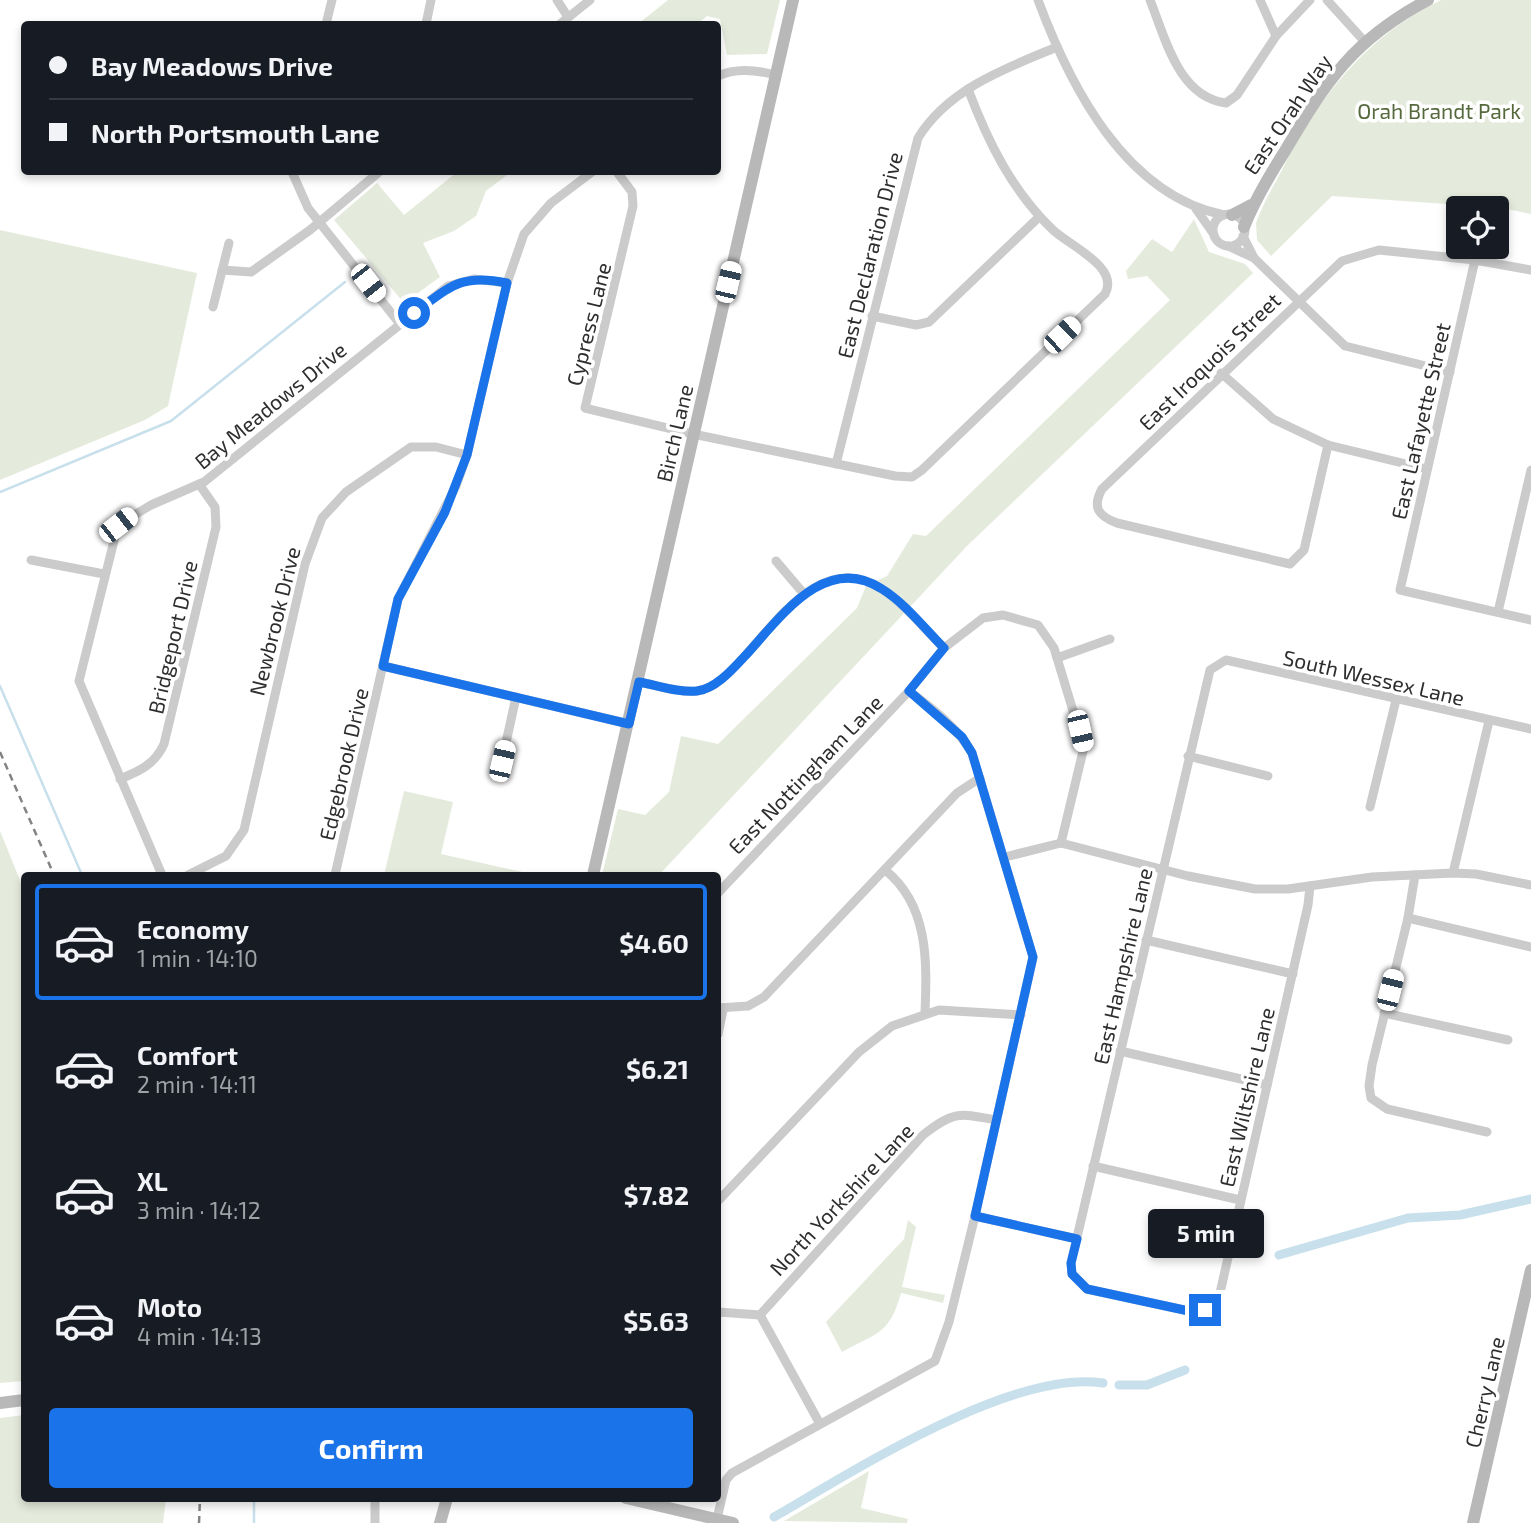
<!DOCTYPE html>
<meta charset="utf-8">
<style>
body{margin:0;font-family:"Exo 2",sans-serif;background:#242831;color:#f1f3f6;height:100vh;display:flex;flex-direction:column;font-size:26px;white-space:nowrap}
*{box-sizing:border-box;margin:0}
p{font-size:23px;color:#9ea1a6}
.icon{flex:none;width:38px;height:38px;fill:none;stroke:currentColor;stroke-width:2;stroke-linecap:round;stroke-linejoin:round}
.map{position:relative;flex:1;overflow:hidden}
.panel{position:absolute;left:21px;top:872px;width:700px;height:630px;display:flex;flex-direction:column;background:#171b24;border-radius:7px;box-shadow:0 4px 10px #0003}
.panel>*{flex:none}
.hud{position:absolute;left:21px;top:21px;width:700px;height:154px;border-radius:7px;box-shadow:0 4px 10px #0003;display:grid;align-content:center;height:154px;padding:0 28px;background:#171b24}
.controls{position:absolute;left:1446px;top:196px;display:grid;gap:14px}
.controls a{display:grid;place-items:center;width:63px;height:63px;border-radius:7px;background:#171b24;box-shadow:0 4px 10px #0003;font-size:35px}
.end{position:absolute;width:32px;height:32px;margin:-16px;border:9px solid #1a73e8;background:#fff;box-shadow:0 0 0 4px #fff}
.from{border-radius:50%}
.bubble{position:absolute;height:49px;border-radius:7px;background:#171b24;box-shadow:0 4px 10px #0003;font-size:23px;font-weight:700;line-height:49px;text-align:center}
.car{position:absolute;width:21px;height:42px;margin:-21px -10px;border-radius:9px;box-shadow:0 0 5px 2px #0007;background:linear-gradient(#fff 24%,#345 0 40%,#fff 0 76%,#345 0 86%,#fff 0)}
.hud b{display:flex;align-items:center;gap:24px;height:66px;font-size:26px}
.hud b+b{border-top:2px solid #363941}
.hud i{width:18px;height:18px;background:#f1f3f6}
ul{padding:12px 0 0;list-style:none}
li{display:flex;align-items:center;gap:21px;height:116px;margin:0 14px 10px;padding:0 14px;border:4px solid transparent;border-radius:7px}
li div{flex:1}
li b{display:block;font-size:26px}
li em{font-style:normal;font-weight:700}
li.active{border-color:#1a73e8}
li>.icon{width:63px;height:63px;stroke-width:1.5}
.action{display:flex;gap:14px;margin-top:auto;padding:14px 28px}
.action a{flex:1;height:80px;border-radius:7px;background:#1a73e8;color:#fff;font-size:28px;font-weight:700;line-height:80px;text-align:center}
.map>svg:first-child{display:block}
.green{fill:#e5ebdc}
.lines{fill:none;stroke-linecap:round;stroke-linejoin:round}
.stream{stroke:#c8e0eb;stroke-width:2.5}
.canal{stroke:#c8e0eb;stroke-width:9}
.street{stroke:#cbcbcb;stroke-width:9}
.secondary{stroke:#b8b8b8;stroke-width:12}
.rail{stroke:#838383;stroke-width:2.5;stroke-dasharray:7 5;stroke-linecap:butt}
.route{stroke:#1a73e8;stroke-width:9}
.labels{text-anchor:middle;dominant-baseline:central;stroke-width:7;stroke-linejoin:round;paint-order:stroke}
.park-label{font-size:21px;fill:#55693c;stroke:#fff}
.street-label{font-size:21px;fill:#2e2e2e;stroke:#fff}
</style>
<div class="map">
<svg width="1531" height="1523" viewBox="0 0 1531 1523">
<rect width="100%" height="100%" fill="#fff"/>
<g class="green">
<path d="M668 0H780L767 54 727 55 720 19 707 16 697 24H638Z"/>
<path d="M1441 0H1531V214L1503 208 1332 196 1271 256 1257 240 1256 223C1262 205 1273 187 1282 170 1318 98 1367 35 1441 0Z"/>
<path d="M457 172H511L486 191 476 216 454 231 423 243 440 277 404 303 334 220 377 183 404 215Z"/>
<path d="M1194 219 1209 252 1245 264 1253 273 967 546 659 875H602L618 809 645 815 669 792 681 736 718 744 857 608 866 586 887 576 913 534 926 536 1170 300 1147 276 1128 279 1126 271 1152 239 1172 252Z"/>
<path d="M0 230 197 273 168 406 145 420 0 480Z"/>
<path d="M404 791 453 802 441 854 536 875H384Z"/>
<path d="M0 831 24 890V1381L0 1383Z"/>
<path d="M908 1220 916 1227 902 1287 945 1295 943 1303 901 1293C889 1335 878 1332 842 1352L826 1322 904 1239Z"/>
<path d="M24 1415V1498H166L163 1523H0V1418Z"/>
<path d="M869 1471 861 1508 908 1519 907 1523 784 1521Z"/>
</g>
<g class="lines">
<g class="stream">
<path d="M483 172H484"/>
<path d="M0 492 171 421 345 282"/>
<path d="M0 686 82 875"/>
<path d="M254 1498V1523"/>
</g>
<g class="canal">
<path d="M1279 1255 1408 1218 1460 1215 1531 1199"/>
<path d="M1119 1385H1147L1185 1370"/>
<path d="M774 1517C854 1471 1012 1369 1103 1383"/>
</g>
<g class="street">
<path d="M557 0 568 17"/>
<path d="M1038 0C1070 86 1125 195 1224 215"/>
<path d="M1150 0C1165 37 1178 97 1226 103L1237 95 1276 36 1310 0"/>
<path d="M1260 0 1276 36"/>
<path d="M1327 0 1365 42"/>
<path d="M326 24 332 0"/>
<path d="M426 24 431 0"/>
<path d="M560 24 590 0"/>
<path d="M718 76C736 67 757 70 776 75"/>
<path d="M292 172 308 208 400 324"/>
<path d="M617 172 632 192 633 206 585 408 693 434 895 476 912 477 922 470 1105 294C1120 267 1070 246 1053 230 1012 191 988 142 968 89"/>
<path d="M1196 209 1213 233"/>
<circle cx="1229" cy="230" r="16"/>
<path d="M1228 246 1254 258 1243 236"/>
<path d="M1254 258 1345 346 1450 372"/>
<path d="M1475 260 1400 590 1531 620"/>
<path d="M222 270 251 272 310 230 379 172"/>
<path d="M213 307 229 243"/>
<path d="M872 316 916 325 929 322 1039 217"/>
<path d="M1221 373 1273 419 1328 445 1427 469"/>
<path d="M1328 445 1304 550 1290 564 1117 523C1098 516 1092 507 1102 489L1342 261 1379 250 1475 260 1531 270"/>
<path d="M836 464 918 138C948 89 1006 68 1057 47"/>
<path d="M31 560 104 574"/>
<path d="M776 561 804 594"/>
<path d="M1498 612 1531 470"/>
<path d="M1057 658 1110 639"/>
<path d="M383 666 629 724"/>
<path d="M639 682C657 685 678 693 697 691 715 689 732 670 744 657 777 621 824 550 882 589 905 604 924 629 944 648"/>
<path d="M1188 756 1268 776"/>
<path d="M502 761 516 697"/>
<path d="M120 779C140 771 155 764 164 744L216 527 215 507 199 484"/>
<path d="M1370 807 1396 700"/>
<path d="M1005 857 1061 843 1188 876 1255 889H1288L1372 877 1453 873 1476 874 1531 885"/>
<path d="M885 870C929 905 927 962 925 1013"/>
<path d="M1453 873 1489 721"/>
<path d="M162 875 79 681 118 525 151 505 204 482 448 286 474 279 507 283"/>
<path d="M188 875 226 856 244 830 305 564 322 518 346 492 411 447H436L467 455"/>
<path d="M335 875 398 599 456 486 467 455 507 283 524 234 551 203 592 172"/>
<path d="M1415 875 1408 918 1372 1065 1369 1086 1371 1098 1387 1109 1487 1132"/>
<path d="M1310 886 1308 905 1220 1293 1214 1302 1198 1313 1087 1289 1072 1274 1071 1263 1210 670 1226 660 1531 729"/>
<path d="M718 893 909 691 944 648 983 618 1003 615 1038 625 1054 648 1084 747 1061 843"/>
<path d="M1408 918 1531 947"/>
<path d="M1146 940 1293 974"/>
<path d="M718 1008 748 1006 764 997 957 793 980 778"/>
<path d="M1384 1013 1508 1040"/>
<path d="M718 1034 723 1010"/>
<path d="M1120 1051 1267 1085"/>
<path d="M1093 1166 1240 1200"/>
<path d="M718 1201 859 1052 892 1026 939 1010 1021 1015"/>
<path d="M975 1216 1077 1239"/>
<path d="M718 1312 760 1315 923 1135C954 1111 958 1113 996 1120"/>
<path d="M760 1315 820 1424"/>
<path d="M717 1519 726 1480 732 1473 935 1361 949 1322 975 1216 1033 957 972 753C956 726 933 709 909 691"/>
<path d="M375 1523V1498"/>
</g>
<g class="secondary">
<path d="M1232 215 1251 205"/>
<path d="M1244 227C1255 199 1269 176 1285 151 1326 81 1354 39 1428 0"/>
<path d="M593 875 793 0"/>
<path d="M0 1403 24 1400"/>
<path d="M626 1498 733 1523"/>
<path d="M440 1523 447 1498"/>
<path d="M1473 1523 1531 1270"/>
</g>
<g class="rail">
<path d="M0 752 54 875"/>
<path d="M199 1523 200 1498"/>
</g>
</g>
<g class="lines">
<path class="route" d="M414 313C450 287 460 273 507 283L467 455 445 512 398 599 383 666 629 724 639 682C657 685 678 693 697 691 715 689 732 670 744 657 778 621 824 551 882 589 905 603 925 629 944 648L909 691 962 737 972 753 1033 957 975 1216 1077 1239 1071 1263 1072 1274 1087 1289 1198 1313 1205 1310"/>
</g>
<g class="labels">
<g class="park-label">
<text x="1439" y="110">Orah Brandt Park</text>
</g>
<g class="street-label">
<text transform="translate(1287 114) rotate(-56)">East Orah Way</text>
<text transform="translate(869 255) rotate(-76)">East Declaration Drive</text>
<text transform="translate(588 324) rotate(-76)">Cypress Lane</text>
<text transform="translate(1209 361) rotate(-44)">East Iroquois Street</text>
<text transform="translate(270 405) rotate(-39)">Bay Meadows Drive</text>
<text transform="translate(1420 421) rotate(-77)">East Lafayette Street</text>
<text transform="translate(674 433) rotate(-77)">Birch Lane</text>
<text transform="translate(274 621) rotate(-76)">Newbrook Drive</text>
<text transform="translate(172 637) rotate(-77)">Bridgeport Drive</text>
<text transform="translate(1374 677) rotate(13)">South Wessex Lane</text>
<text transform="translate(343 764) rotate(-77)">Edgebrook Drive</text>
<text transform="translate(805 774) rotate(-46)">East Nottingham Lane</text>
<text transform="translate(1122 966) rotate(-77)">East Hampshire Lane</text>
<text transform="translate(1246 1097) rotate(-77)">East Wiltshire Lane</text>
<text transform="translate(841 1199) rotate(-47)">North Yorkshire Lane</text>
<text transform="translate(1484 1392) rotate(-77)">Cherry Lane</text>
</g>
</g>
</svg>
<div class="controls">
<a><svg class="icon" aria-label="locate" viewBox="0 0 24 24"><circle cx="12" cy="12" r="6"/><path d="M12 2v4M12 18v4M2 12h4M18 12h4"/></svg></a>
</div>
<i class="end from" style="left:414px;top:313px"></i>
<i class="end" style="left:1205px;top:1310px"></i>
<div class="bubble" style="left:1148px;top:1209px;width:116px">5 min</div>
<i class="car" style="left:728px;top:282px;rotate:13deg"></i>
<i class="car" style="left:368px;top:283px;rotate:142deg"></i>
<i class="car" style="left:1062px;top:335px;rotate:46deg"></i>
<i class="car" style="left:118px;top:525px;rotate:52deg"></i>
<i class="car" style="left:1080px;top:731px;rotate:167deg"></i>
<i class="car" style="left:502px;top:761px;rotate:13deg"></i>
<i class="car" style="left:1390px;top:990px;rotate:14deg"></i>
<div class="hud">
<b><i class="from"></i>Bay Meadows Drive</b>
<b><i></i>North Portsmouth Lane</b>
</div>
<section class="panel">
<ul>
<li class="active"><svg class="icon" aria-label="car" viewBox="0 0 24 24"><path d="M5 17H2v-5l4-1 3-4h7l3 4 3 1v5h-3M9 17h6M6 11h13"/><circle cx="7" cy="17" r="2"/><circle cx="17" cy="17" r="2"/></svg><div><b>Economy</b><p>1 min · 14:10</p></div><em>$4.60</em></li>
<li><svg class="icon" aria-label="car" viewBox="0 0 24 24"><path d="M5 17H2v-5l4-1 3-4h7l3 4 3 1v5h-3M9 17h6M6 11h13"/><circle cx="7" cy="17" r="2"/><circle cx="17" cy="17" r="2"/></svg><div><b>Comfort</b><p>2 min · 14:11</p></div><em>$6.21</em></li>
<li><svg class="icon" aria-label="car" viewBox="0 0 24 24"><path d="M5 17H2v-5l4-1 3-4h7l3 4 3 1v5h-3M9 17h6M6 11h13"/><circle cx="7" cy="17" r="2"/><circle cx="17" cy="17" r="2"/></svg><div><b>XL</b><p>3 min · 14:12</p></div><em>$7.82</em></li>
<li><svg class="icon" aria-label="car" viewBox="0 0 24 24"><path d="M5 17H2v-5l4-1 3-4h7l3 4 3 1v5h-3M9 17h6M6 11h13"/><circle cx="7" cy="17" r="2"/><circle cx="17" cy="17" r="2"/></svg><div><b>Moto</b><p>4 min · 14:13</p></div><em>$5.63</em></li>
</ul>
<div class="action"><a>Confirm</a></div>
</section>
</div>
